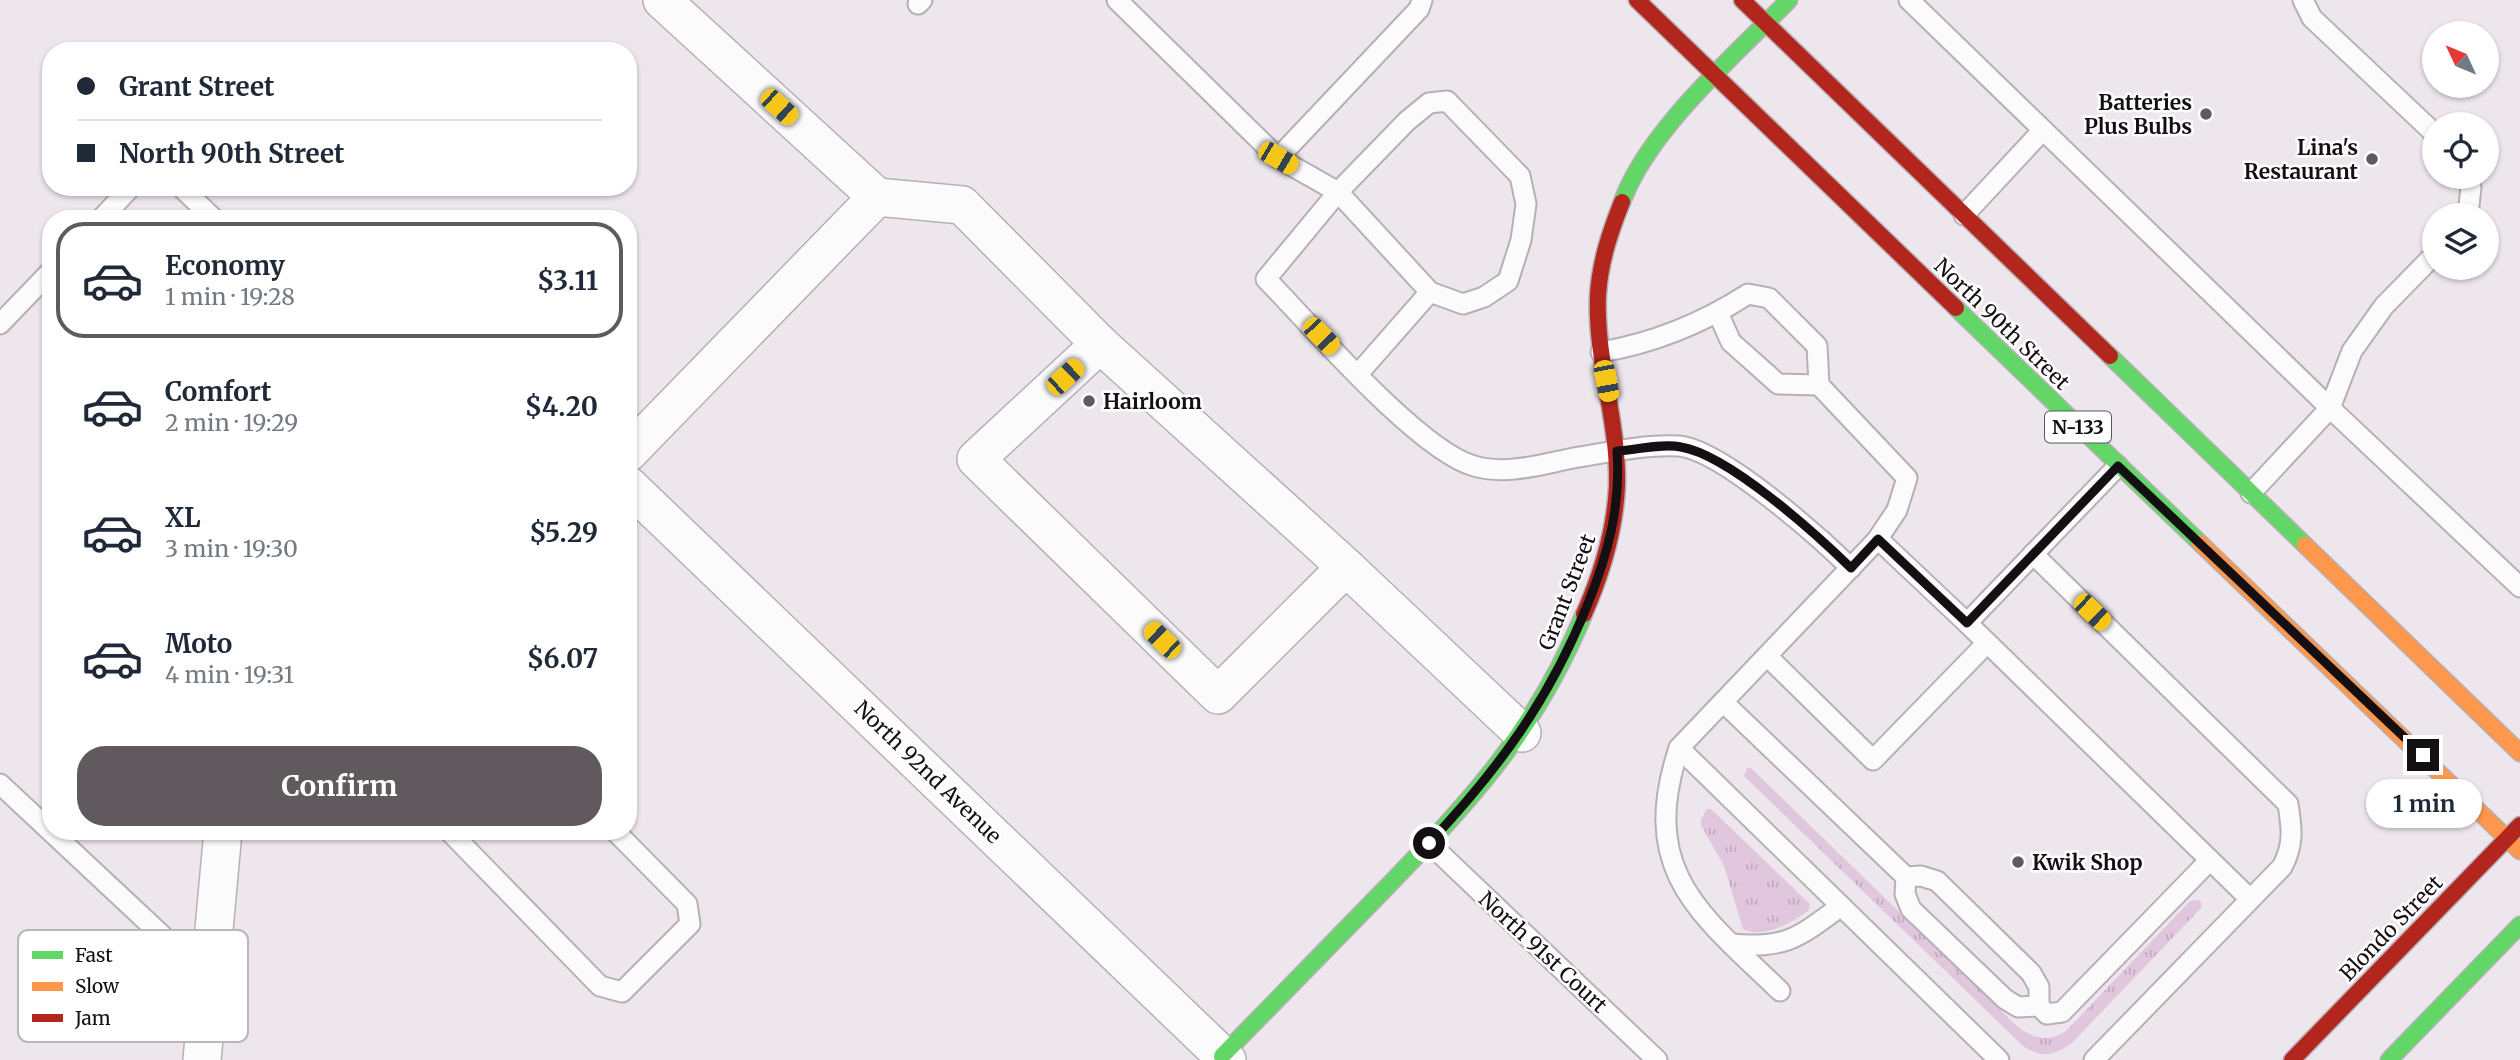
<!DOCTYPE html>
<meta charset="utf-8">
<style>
body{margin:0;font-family:Merriweather,serif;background:#f6f6f7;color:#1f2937;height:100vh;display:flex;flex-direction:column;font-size:26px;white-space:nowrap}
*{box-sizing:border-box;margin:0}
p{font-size:23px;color:#747a83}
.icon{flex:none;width:38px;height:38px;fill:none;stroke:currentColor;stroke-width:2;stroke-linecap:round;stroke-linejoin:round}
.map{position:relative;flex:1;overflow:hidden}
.details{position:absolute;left:42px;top:210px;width:595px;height:630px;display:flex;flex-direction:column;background:#fff;border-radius:28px;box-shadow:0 2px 5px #0004}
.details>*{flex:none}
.top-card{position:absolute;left:42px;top:42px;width:595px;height:154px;border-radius:28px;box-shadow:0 2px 5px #0004;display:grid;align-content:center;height:154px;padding:0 35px;background:#fff}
.needle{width:46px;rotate:314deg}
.controls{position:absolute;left:2422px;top:21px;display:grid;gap:14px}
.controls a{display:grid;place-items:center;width:77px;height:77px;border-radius:50%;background:#fff;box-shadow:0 2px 5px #0004;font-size:35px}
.end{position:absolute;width:32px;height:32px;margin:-16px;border:9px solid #140f13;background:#fff;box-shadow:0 0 0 4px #fff}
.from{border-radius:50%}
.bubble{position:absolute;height:49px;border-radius:24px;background:#fff;box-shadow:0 2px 5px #0004;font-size:23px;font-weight:700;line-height:49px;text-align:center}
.car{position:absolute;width:21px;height:42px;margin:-21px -10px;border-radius:9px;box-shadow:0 0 5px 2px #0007;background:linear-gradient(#f5c518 24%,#345 0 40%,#f5c518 0 76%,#345 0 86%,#f5c518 0)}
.top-card b{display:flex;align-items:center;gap:24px;height:66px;font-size:26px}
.top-card b+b{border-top:2px solid #e0e1e3}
.top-card i{width:18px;height:18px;background:#1f2937}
ul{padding:12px 0 0;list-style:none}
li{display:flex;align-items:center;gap:21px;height:116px;margin:0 14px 10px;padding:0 21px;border:4px solid transparent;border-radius:28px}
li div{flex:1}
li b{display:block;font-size:26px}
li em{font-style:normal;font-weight:700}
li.on{border-color:#605a5f}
li>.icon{width:63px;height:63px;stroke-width:1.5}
.button{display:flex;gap:14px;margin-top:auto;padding:14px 35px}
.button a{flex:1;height:80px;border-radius:28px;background:#605a5f;color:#fff;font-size:28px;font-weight:700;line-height:80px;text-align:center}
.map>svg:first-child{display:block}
.grass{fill:url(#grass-tufts)}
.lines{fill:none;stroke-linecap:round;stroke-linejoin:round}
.lane-casing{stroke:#b6b0b5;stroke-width:23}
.street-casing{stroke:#b6b0b5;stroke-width:40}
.fast-casing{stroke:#b6b0b5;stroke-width:19}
.slow-casing{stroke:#b6b0b5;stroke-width:19}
.jam-casing{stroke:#b6b0b5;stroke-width:19}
.lane{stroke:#fcfbfc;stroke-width:19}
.street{stroke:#fcfbfc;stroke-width:37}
.fast{stroke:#63d668;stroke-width:16}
.slow{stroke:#ff974d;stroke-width:16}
.jam{stroke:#b3261e;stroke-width:16}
.route{stroke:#140f13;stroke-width:9}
.poi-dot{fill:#605a5f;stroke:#fff;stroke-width:2.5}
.labels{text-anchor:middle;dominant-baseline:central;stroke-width:5;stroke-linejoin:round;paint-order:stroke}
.shield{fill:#fff;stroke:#5a575a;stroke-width:2}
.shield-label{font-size:19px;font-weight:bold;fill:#140f13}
.poi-label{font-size:21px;font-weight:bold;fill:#140f13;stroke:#fff;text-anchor:end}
.street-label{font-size:21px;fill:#140f13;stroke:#fff}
.key{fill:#fff;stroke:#b8b7b8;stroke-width:2}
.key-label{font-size:19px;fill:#140f13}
</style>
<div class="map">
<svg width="2520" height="1060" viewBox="0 0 2520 1060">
<defs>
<pattern id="grass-tufts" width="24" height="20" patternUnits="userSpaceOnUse" patternTransform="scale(1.75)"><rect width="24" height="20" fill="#e1c7de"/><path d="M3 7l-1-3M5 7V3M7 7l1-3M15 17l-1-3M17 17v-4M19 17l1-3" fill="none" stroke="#c0aabe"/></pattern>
</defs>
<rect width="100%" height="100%" fill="#eee6ed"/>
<g class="grass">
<path d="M1747 768H1751L2019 1028C2035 1039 2050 1042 2066 1031L2190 901 2200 900 2202 907 2071 1044C2053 1056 2040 1059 2022 1045L1744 776Z"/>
<path d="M1707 809H1711L1810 904 1809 910C1792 923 1764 939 1743 929L1724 866 1701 825V819Z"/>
</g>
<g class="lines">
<defs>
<g id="lane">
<path d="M1117 0 1278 158 1338 192 1430 292 1358 374"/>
<path d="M1909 0 2330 408 2352 351 2384 306 2434 255"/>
<path d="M2303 0 2312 18 2434 133"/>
<path d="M918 4 922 0"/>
<path d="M1278 158 1419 9 1422 0"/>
<path d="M181 187 214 219"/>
<path d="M1964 215 2043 130"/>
<path d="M2468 215 2471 187 2468 177"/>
<path d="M101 219 131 187"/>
<path d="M1430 292 1463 304 1484 297 1508 281 1521 240 1526 204 1520 176 1447 101 1429 103 1407 121 1338 192 1266 279C1310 324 1419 451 1474 466 1508 476 1545 463 1579 457 1611 452 1647 444 1679 446 1722 450 1819 537 1851 568"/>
<path d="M0 324 51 271"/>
<path d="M1601 352C1654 343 1703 323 1748 294L1769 298 1817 346 1819 385 1778 384 1731 342 1718 313"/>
<path d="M1819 385 1907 478 1897 510 1875 543"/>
<path d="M2251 493 2330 408 2520 587"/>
<path d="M2033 554 2288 804C2292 829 2294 845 2282 867L2094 1060"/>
<path d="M1967 623 2250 899"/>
<path d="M1767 656 1873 760 1987 643"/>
<path d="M1723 702 1906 877 1905 894 1911 909 2005 999 2018 1007 2039 1006"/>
<path d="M1679 748C1638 871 1699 913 1780 991"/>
<path d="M0 784 168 941 211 960"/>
<path d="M449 831 600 986 622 992 690 924 687 904 615 831"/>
<path d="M1429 843 1657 1060"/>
<path d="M1906 877 1921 876 1937 881 2031 973 2039 987V1006L2047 1014 2062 1012 2210 860"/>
<path d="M1731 944C1786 949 1798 938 1841 906"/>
<path d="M1999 1060 1679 748 1878 539 1967 623 2118 466"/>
</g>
<g id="street">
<path d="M877 197 962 205 1100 344 1346 567 1522 733"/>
<path d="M1100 344 976 459 1218 695 1346 567"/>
<path d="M628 453 877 197 662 0"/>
<path d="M628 485 1227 1060"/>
<path d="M202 1060 223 831"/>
</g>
<g id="fast">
<path d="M1622 202C1648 130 1735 55 1789 0"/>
<path d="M1956 308 2200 543"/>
<path d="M2110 356 2305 545"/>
<path d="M1222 1056C1275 1001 1329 947 1382 892 1470 801 1534 734 1584 614"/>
<path d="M2389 1060 2520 925"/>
</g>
<g id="slow">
<path d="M2200 543 2520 851"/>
<path d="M2305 545 2520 753"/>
</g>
<g id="jam">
<path d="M1637 0 1956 308"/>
<path d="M1742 0 2110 356"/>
<path d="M1584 614C1602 573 1615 531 1617 486 1619 422 1595 359 1598 295 1600 262 1610 232 1622 202"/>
<path d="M2292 1060 2520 825"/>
</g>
</defs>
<use href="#lane" class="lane-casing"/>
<use href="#street" class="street-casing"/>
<use href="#fast" class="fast-casing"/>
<use href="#slow" class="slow-casing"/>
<use href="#jam" class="jam-casing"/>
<use href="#lane" class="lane"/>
<use href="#street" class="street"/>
<use href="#fast" class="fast"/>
<use href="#slow" class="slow"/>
<use href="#jam" class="jam"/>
</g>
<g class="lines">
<path class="route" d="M1429 843C1498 770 1549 700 1587 606 1608 554 1621 507 1617 451 1637 450 1662 443 1681 447 1729 455 1816 534 1851 568L1878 539 1967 623 2118 466 2423 755"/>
</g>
<g class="poi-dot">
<circle cx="2206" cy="114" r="7"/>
<circle cx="2372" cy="159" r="7"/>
<circle cx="1089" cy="401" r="7"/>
<circle cx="2018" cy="862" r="7"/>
</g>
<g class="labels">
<rect class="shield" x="2045" y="411.5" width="66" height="31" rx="5"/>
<g class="shield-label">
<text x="2078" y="427">N-133</text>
</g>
<g class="poi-label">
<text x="2192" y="102">Batteries<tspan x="2192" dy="24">Plus Bulbs</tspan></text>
<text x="2358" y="147">Lina's<tspan x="2358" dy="24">Restaurant</tspan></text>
<text x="1103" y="401" text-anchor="start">Hairloom</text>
<text x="2032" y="862" text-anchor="start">Kwik Shop</text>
</g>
<g class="street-label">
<text transform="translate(2002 324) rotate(44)">North 90th Street</text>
<text transform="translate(1567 592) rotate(-69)">Grant Street</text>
<text transform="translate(928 772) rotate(44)">North 92nd Avenue</text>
<text transform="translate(2391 928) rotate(-46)">Blondo Street</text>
<text transform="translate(1543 952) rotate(43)">North 91st Court</text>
</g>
</g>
<rect x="18" y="930" width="230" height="112" rx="10" class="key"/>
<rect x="32" y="951" width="31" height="8" fill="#63d668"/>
<rect x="32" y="982" width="31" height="9" fill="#ff974d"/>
<rect x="32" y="1014" width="31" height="8" fill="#b3261e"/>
<g class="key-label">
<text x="75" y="962">Fast</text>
<text x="75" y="993">Slow</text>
<text x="75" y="1025">Jam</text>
</g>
</svg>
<div class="controls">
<a><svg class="needle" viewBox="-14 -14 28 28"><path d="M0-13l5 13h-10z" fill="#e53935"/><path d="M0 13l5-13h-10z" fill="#747a83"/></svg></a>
<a><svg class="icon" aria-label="locate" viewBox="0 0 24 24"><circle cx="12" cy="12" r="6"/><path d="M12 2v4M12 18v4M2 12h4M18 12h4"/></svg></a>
<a><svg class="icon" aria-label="layers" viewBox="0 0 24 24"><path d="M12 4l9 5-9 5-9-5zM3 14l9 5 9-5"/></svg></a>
</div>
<i class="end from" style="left:1429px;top:843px"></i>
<i class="end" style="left:2423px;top:755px"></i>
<div class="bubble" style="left:2366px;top:779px;width:116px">1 min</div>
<i class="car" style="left:779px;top:107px;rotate:132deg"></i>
<i class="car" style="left:1278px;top:158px;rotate:120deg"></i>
<i class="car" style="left:1321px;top:336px;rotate:136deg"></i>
<i class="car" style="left:1065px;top:377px;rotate:47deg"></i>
<i class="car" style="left:1606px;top:381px;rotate:169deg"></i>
<i class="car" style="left:2092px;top:612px;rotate:134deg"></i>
<i class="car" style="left:1162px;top:640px;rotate:314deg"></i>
<div class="top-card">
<b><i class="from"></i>Grant Street</b>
<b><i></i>North 90th Street</b>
</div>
<section class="details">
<ul>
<li class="on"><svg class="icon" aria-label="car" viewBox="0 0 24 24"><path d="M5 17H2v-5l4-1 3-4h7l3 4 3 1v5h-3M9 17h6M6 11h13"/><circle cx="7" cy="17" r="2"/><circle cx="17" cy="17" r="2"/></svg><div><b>Economy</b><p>1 min · 19:28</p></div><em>$3.11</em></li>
<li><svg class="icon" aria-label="car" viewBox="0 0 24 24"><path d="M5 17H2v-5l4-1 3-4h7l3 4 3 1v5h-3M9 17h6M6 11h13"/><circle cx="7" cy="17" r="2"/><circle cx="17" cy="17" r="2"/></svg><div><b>Comfort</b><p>2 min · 19:29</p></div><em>$4.20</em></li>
<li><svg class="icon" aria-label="car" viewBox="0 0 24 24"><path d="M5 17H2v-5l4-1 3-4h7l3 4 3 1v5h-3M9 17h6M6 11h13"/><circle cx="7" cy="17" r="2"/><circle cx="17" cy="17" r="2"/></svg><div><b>XL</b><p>3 min · 19:30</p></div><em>$5.29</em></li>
<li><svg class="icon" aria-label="car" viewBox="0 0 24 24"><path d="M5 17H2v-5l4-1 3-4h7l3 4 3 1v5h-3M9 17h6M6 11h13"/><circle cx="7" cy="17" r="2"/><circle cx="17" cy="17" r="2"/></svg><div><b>Moto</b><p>4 min · 19:31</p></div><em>$6.07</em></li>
</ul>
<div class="button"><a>Confirm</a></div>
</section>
</div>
